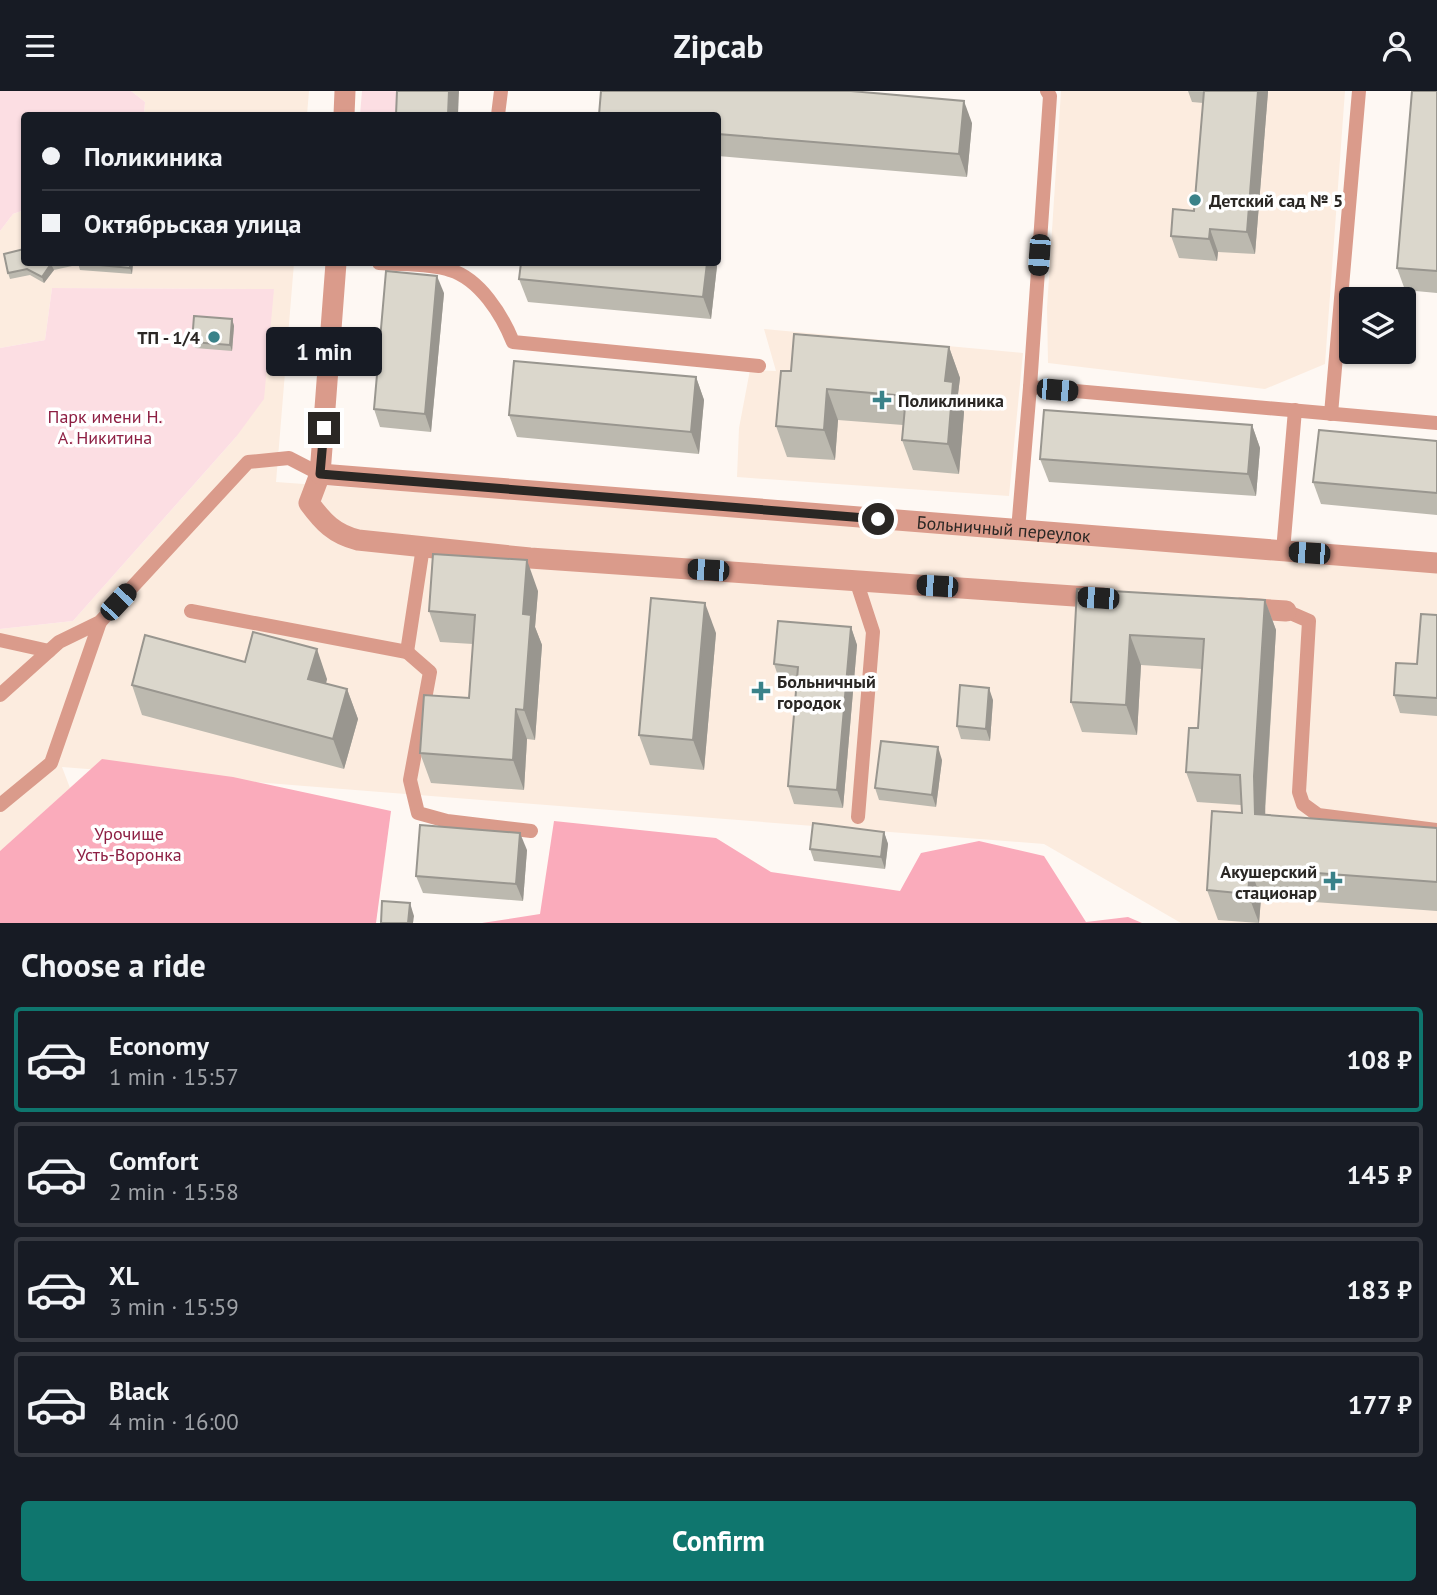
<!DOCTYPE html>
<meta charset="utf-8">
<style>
body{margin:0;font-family:"PT Sans",sans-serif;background:#242831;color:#f1f3f6;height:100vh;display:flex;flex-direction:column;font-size:26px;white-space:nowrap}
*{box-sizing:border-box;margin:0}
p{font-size:23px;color:#9ea1a6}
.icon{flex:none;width:38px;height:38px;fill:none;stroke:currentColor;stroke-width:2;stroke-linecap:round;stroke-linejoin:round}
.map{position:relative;height:832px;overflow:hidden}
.side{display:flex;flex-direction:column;background:#171b24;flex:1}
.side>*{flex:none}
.top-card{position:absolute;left:21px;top:21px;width:700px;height:154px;border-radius:7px;box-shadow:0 2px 5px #0004;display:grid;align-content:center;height:154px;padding:0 21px;background:#171b24}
.controls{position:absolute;left:1339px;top:196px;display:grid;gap:14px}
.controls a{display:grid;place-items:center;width:77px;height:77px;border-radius:7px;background:#171b24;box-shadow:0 2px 5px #0004;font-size:35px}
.end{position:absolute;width:32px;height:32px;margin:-16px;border:9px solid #2a2724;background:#fff;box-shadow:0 0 0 4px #fff}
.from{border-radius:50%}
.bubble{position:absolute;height:49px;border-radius:7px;background:#171b24;box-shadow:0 2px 5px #0004;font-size:23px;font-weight:600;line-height:49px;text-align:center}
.car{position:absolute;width:21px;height:42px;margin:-21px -10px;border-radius:9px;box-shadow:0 0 5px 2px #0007;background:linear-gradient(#222 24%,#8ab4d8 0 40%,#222 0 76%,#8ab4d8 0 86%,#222 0)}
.top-card b{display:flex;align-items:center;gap:24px;height:66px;font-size:26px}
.top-card b+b{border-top:2px solid #363941}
.top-card i{width:18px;height:18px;background:#f1f3f6}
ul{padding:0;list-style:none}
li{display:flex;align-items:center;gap:21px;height:105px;margin:0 14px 10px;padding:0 7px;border:4px solid #363941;border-radius:7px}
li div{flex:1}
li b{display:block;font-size:26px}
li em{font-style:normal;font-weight:600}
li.on{border-color:#0f766e}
li>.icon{width:63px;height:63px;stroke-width:1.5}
h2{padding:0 21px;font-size:32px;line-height:84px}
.button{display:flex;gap:14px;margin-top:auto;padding:14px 21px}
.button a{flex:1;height:80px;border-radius:7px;background:#0f766e;color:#fff;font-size:28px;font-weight:600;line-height:80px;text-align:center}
header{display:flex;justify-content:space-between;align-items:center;height:91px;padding:0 21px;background:#171b24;font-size:32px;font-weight:600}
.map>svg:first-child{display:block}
.built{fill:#fcecdf}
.green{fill:#fcdee3}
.forest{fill:#faabbb}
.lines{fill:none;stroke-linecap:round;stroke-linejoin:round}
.lane{stroke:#da9b8b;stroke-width:14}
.street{stroke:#da9b8b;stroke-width:21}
.wall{fill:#bcb9af}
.shaded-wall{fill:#99968f}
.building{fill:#dbd7cc;stroke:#99968f;stroke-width:2}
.route{stroke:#2a2724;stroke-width:9}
.poi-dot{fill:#3a8289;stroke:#fff;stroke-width:2.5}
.labels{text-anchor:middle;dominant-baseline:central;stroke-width:7;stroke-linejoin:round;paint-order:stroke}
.poi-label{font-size:18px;font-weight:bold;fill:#2a2724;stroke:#fff;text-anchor:start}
.park-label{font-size:18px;fill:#8d1f43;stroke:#fff}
.street-label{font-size:18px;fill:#2a2724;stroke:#fff}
</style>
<header><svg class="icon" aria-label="menu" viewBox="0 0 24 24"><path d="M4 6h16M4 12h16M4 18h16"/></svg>Zipcab<svg class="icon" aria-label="person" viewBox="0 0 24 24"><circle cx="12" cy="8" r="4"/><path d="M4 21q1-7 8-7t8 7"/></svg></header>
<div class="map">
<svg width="1437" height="832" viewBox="0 0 1437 832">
<rect width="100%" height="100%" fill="#fef8f3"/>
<g class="built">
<path d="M131 0H309L307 24H144L145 11Z"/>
<path d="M1061 0H1345L1325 273 1265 298 1048 272 1047 217Z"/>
<path d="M24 119V172H294L276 391 1437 474V832H1181L1044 753 62 676 70 697 0 760V538L73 530 236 346 274 198 52 197 45 249 0 257V140L13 123Z"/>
<path d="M764 238 1023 262 1009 405 737 386 739 337 750 279 776 280Z"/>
</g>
<g class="green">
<path d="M0 0H131L145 11 144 24H24V119L13 123 0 140Z"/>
<path d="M362 0H405L403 24H360Z"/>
<path d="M52 197 274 198 264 308 236 346 73 530 0 538V257L45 249Z"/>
</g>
<g class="forest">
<path d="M102 668 233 686 391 720 376 832H0V760Z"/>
<path d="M554 730 716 747 771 781 900 800 921 762 979 750 1044 765 1086 831 1128 826 1142 832H482L540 823Z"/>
</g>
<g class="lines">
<g class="lane">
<path d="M498 24 501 0"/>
<path d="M379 172C401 174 429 172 450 179 480 188 502 224 513 251L759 275"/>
<path d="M1030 296 1050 5 1047 0"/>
<path d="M1331 323 1359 0"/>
<path d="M1018 439 1030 296 1437 332"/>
<path d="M1283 460 1295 319"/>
<path d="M856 489 873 541 858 726"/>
<path d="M191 520 407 561 423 456"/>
<path d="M1286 520 1309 530 1299 701 1303 713 1318 724 1437 739"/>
<path d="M0 549 49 560"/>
<path d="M407 561 430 581 410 689 418 722 447 730 531 740"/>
<path d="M0 604 59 551 100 531 248 371 289 367 320 383"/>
<path d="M0 714 51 672 100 531"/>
</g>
<g class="street">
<path d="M344 24 345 0"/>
<path d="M336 172 320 383 309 412C323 431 334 443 358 449L530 467 1103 507"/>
<path id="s1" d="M320 383 1437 472"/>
<path d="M1240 517 1286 520"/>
</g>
</g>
<g class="wall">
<path d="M1188 0H1268L1255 163 1218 161 1217 170 1179 167 1171 145 1194 120 1203 12 1192 11Z"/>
<path d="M1437 0V202L1405 199 1397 177Z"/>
<path d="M718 24 972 32 967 86 718 65Z"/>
<path d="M24 172H71L72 175 54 179 44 192 30 184 10 188 8 182Z"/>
<path d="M78 172H133L132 183 80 179Z"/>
<path d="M717 175 711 228 528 211 519 188Z"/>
<path d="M444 202 431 341 380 336 374 318Z"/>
<path d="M232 228 234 235 232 260 195 257 192 251Z"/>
<path d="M949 256 960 287 958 303 964 321 959 383 913 379 902 349 903 334 838 329 835 369 787 366 776 335 791 280Z"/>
<path d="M696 286 704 309 699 363 517 346 509 324Z"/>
<path d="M1252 334 1260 357 1256 405 1049 391 1040 368Z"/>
<path d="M1437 350V424L1321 413 1313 391Z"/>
<path d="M1077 498 1265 509 1276 539 1265 724 1437 737V820L1261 807 1259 832 1218 829 1207 799 1242 722 1241 714 1197 711 1186 681 1198 637 1202 578 1141 574 1137 644 1082 641 1071 611Z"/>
<path d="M538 500 535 536 542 554 535 649 527 648 524 699 431 692 420 662 469 607 473 553 440 551 429 520Z"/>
<path d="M1437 524V625L1400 622 1394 604 1417 573Z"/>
<path d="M851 536 857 554 843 717 794 713 788 695 797 592 780 591 774 573Z"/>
<path d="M716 542 704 679 650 674 639 644Z"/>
<path d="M245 571 327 588 326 593 347 598 358 628 344 678 142 624 132 594Z"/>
<path d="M993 609 990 650 961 648 957 635Z"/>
<path d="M942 669 936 716 879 709 875 697Z"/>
<path d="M884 741 888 753 885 778 814 770 810 758Z"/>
<path d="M527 759 523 810 423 802 416 785Z"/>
</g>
<g class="shaded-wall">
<path d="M449 0H459L458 24H448Z"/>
<path d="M1258 0H1268V1L1255 163 1247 141Z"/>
<path d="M964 10 972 32 967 86 959 63Z"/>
<path d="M1210 138 1218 161 1217 170 1209 148Z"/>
<path d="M130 172H133L132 183 130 177Z"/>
<path d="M707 172H715L717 175 711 228 703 206Z"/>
<path d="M51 173 54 179 44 192 42 186Z"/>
<path d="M437 185 444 202 431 341 425 323Z"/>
<path d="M232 228 234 235 232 260 230 254Z"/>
<path d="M949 256 960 287 958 303 964 321 959 383 948 353 945 290Z"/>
<path d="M696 286 704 309 699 363 691 341Z"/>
<path d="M827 298 838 329 835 369 824 339Z"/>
<path d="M1252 334 1260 357 1256 405 1248 383Z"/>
<path d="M527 469 538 500 535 536 542 554 535 649 524 619 523 523Z"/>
<path d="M1265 509 1276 539 1265 715 1266 753 1255 723 1254 685Z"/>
<path d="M705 512 716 542 704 679 693 649Z"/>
<path d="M851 536 857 554 843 717 837 699Z"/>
<path d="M1130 544 1141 574 1137 644 1126 614Z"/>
<path d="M317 558 327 588 319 618 308 588Z"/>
<path d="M989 597 993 609 990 650 986 638Z"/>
<path d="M347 598 358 628 344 678 333 648Z"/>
<path d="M516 618 527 648 524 699 513 669Z"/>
<path d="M938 656 942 669 936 716 932 704Z"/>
<path d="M884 741 888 753 885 778 881 766Z"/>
<path d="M520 742 527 759 523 810 516 793Z"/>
<path d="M1250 777 1261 807 1259 832 1248 803Z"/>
<path d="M410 812 414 825 413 832H408Z"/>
</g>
<g class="building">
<path d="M397 0H449L448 24H396Z"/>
<path d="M601 0H851L964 10 959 63 718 43V24H599Z"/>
<path d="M1204 0H1258L1247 141 1210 138 1209 148 1171 145 1173 118 1194 120Z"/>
<path d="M1412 0H1437V180L1397 177Z"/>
<path d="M24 158V172H57L51 173 42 186 27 178 8 182 4 163Z"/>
<path d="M78 172H130V177Z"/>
<path d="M521 172H707L703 206 519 188Z"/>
<path d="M386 180 437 185 425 323 374 318Z"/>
<path d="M194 225 232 228 230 254 192 251Z"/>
<path d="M794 243 949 256 945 290 953 291 948 353 902 349 906 305 827 298 824 339 776 335 781 280H791Z"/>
<path d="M514 270 696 286 691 341 509 324Z"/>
<path d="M1044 319 1252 334 1248 383 1040 368Z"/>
<path d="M1319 339 1437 350V402L1313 391Z"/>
<path d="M433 463 527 469 523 523 531 524 524 619 516 618 513 669 420 662 424 604 469 607 475 524 429 520Z"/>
<path d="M1077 498 1265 509 1254 685 1255 723 1437 737V791L1250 777 1248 803 1207 799 1212 720 1242 722 1240 684 1186 681 1189 637H1198L1204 548 1130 544 1126 614 1071 611Z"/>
<path d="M651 507 705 512 693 649 639 644Z"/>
<path d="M1421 523 1437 524V607L1394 604 1396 572 1417 573Z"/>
<path d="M778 530 851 536 837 699 788 695 798 576 774 573Z"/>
<path d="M253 541 317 558 308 588 347 598 333 648 132 594 145 544 245 571Z"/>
<path d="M960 594 989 597 986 638 957 635Z"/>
<path d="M881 650 938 656 932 704 875 697Z"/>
<path d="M813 732 884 741 881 766 810 758Z"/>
<path d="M420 734 520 742 516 793 416 785Z"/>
<path d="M382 810 410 812 408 832H381Z"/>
</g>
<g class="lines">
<path class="route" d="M324 337 320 383 878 428"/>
</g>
<g class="poi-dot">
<circle cx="1195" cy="109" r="7"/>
<circle cx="214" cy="246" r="7"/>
<path d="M878.5 298.5h7v7h7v7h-7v7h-7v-7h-7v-7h7z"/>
<path d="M757.5 589.5h7v7h7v7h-7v7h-7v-7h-7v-7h7z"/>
<path d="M1329.5 779.5h7v7h7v7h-7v7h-7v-7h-7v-7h7z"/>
</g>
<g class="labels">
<g class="poi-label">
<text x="1209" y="109">Детский сад № 5</text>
<text x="200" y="246" text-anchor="end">ТП - 1/4</text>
<text x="898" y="309">Поликлиника</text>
<text x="777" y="590">Больничный<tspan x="777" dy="21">городок</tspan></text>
<text x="1317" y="780" text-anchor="end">Акушерский<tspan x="1317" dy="21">стационар</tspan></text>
</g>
<g class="park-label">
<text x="105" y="325">Парк имени Н.<tspan x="105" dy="21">А. Никитина</tspan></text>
<text x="129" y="742">Урочище<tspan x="129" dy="21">Усть-Воронка</tspan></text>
</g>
<g class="street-label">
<text stroke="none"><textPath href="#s1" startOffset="686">Больничный переулок</textPath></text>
</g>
</g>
</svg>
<div class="controls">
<a><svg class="icon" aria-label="layers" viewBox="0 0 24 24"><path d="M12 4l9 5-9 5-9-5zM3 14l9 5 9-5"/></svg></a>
</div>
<i class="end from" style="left:878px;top:428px"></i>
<i class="end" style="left:324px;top:337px"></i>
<div class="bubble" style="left:266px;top:236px;width:116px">1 min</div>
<i class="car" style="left:1039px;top:164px;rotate:184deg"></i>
<i class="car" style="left:1057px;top:299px;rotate:95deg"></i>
<i class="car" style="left:1309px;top:462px;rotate:274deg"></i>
<i class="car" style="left:708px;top:479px;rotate:274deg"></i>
<i class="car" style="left:937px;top:495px;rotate:274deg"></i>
<i class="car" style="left:1098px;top:507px;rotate:274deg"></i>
<i class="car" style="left:118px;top:511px;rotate:43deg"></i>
<div class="top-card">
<b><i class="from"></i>Поликиника</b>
<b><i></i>Октябрьская улица</b>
</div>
</div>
<section class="side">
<h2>Choose a ride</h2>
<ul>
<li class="on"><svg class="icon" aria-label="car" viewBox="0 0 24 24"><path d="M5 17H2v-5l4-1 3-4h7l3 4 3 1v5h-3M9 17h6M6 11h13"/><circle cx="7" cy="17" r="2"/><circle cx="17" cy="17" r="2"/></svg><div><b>Economy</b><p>1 min · 15:57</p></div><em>108 ₽</em></li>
<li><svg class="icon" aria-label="car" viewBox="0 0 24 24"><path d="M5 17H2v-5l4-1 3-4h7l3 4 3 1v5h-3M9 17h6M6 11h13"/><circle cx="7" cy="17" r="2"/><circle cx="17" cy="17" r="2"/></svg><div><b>Comfort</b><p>2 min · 15:58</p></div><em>145 ₽</em></li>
<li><svg class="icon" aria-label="car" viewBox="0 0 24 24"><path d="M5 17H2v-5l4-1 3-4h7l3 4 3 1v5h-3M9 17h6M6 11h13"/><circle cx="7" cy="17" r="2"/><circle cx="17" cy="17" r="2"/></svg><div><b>XL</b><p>3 min · 15:59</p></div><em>183 ₽</em></li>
<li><svg class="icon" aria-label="car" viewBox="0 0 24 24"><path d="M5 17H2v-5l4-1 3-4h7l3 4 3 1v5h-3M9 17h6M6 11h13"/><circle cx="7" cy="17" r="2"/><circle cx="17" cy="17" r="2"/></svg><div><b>Black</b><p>4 min · 16:00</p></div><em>177 ₽</em></li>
</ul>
<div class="button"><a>Confirm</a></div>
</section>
